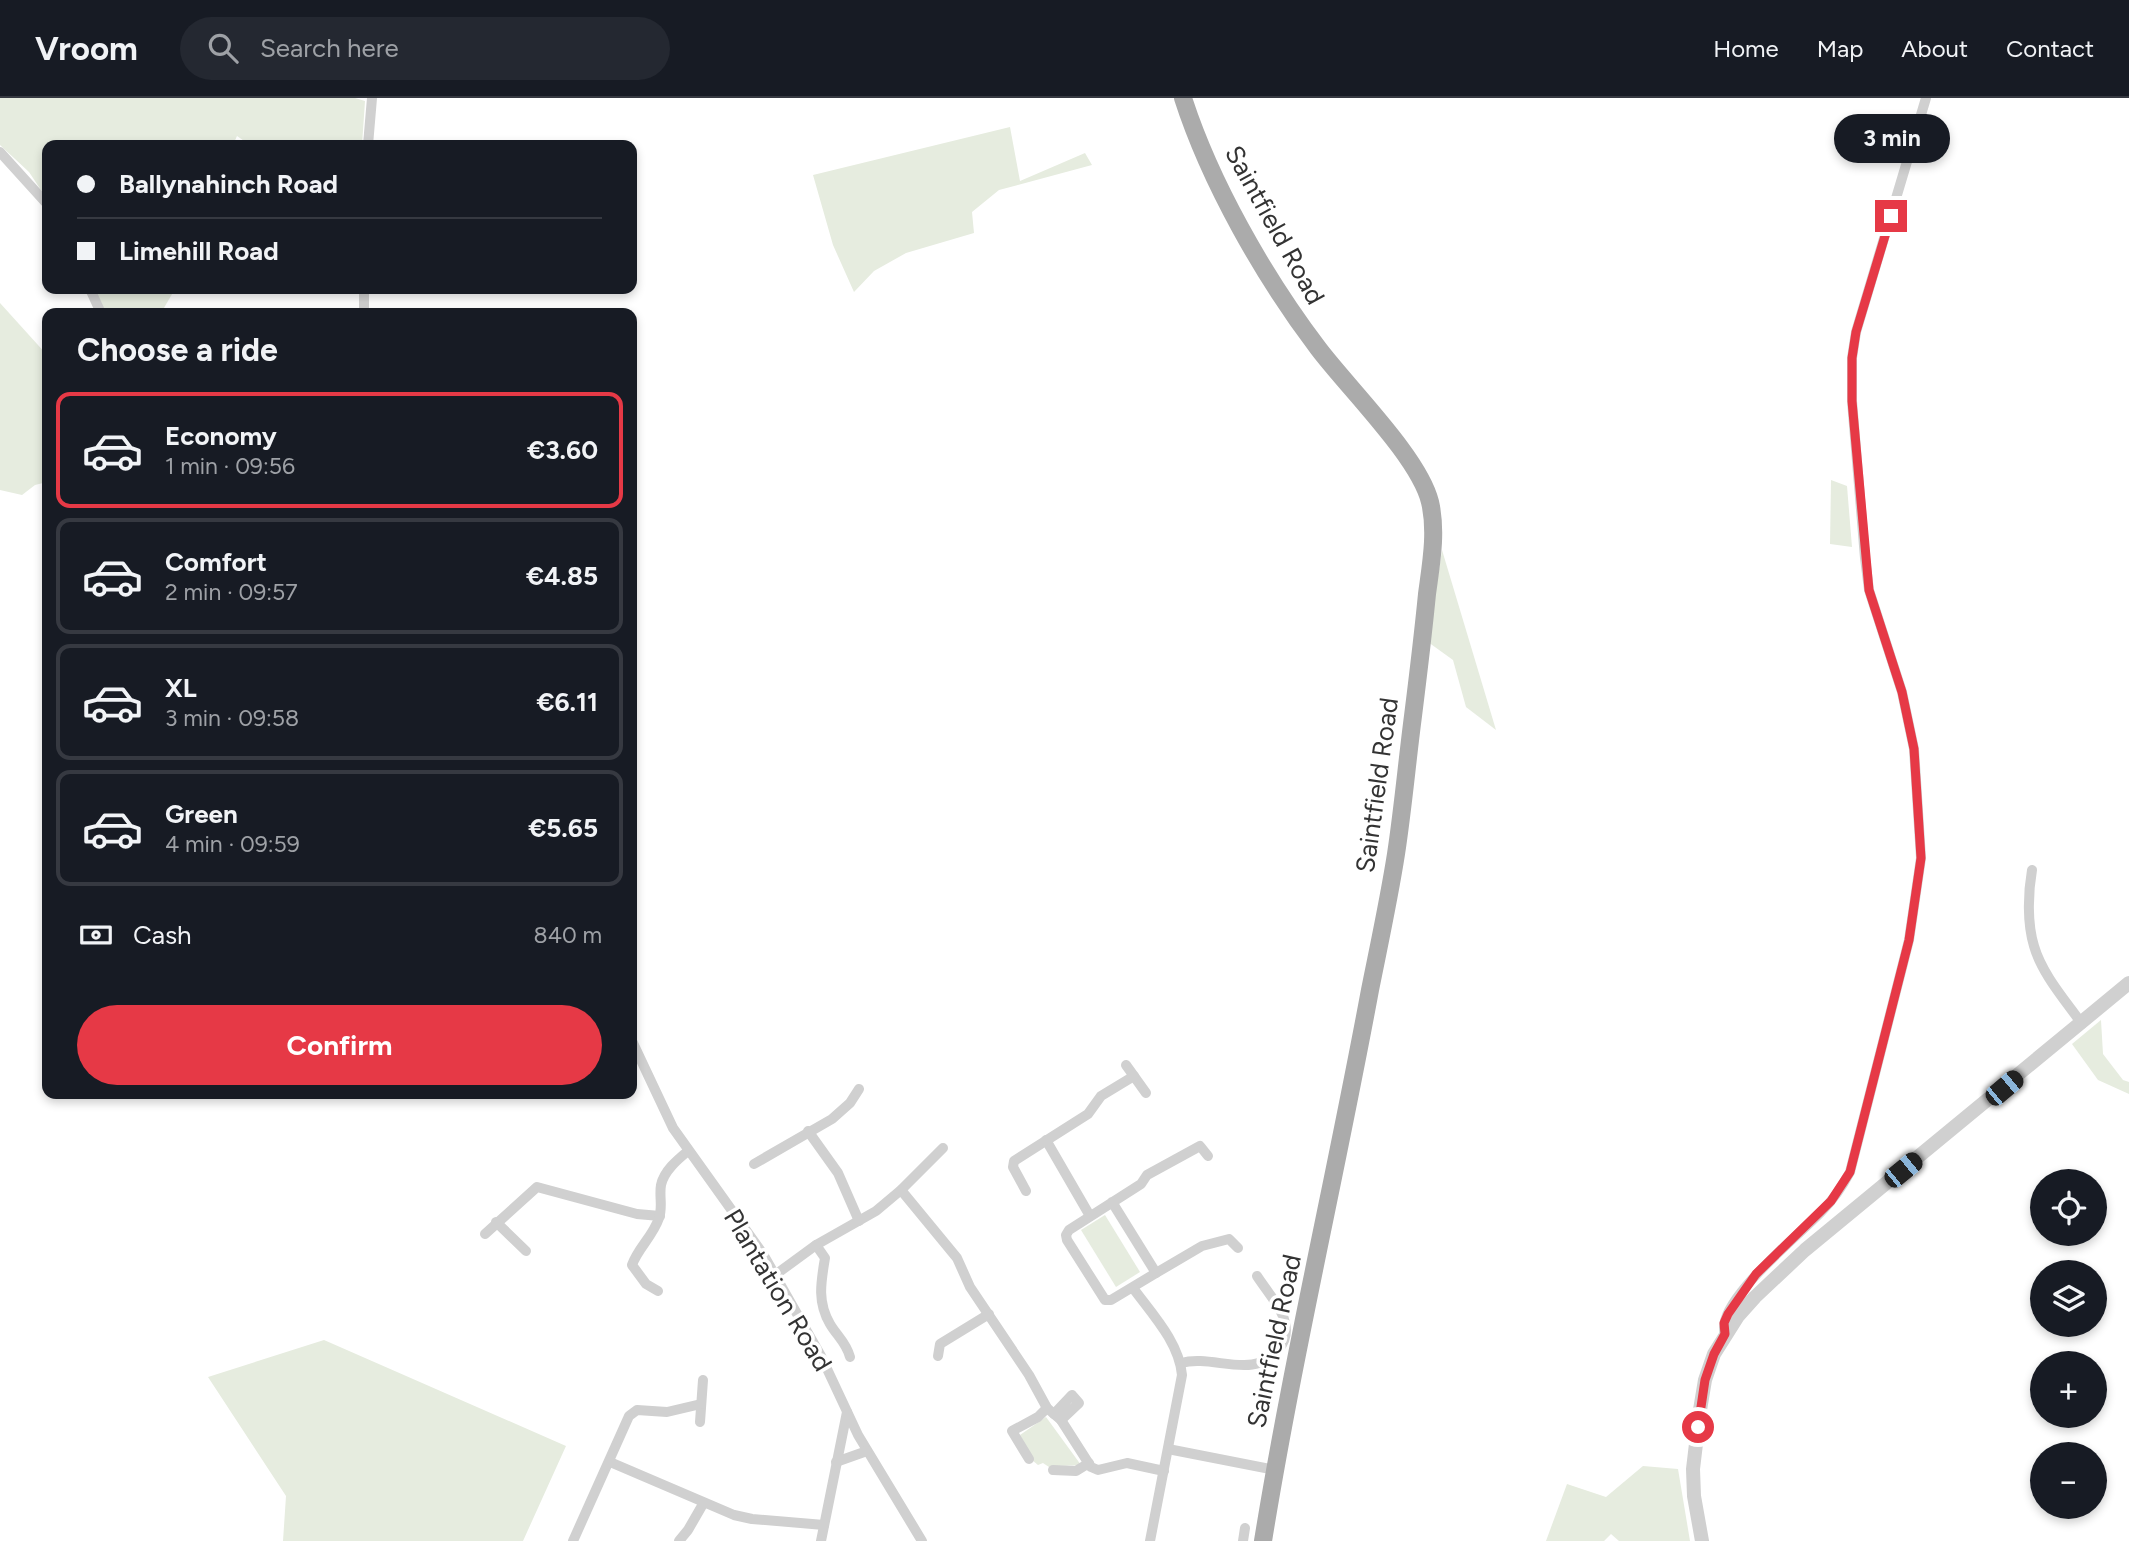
<!DOCTYPE html>
<meta charset="utf-8">
<style>
body{margin:0;font-family:Figtree,sans-serif;background:#242831;color:#f1f3f6;height:100vh;display:flex;flex-direction:column;font-size:26px;white-space:nowrap}
*{box-sizing:border-box;margin:0}
p{font-size:23px;color:#9ea1a6}
.icon{flex:none;width:38px;height:38px;fill:none;stroke:currentColor;stroke-width:2;stroke-linecap:round;stroke-linejoin:round}
.map{position:relative;flex:1;overflow:hidden}
.side{position:absolute;left:42px;top:210px;width:595px;height:791px;display:flex;flex-direction:column;background:#171b24;border-radius:14px;box-shadow:0 4px 10px #0003}
.side>*{flex:none}
.hud{position:absolute;left:42px;top:42px;width:595px;height:154px;border-radius:14px;box-shadow:0 4px 10px #0003;display:grid;align-content:center;height:154px;padding:0 35px;background:#171b24}
.fabs{position:absolute;left:2030px;top:1071px;display:grid;gap:14px}
.fabs a{display:grid;place-items:center;width:77px;height:77px;border-radius:50%;background:#171b24;box-shadow:0 4px 10px #0003;font-size:35px}
.end{position:absolute;width:32px;height:32px;margin:-16px;border:9px solid #e63946;background:#fff;box-shadow:0 0 0 4px #fff}
.from{border-radius:50%}
.bubble{position:absolute;height:49px;border-radius:24px;background:#171b24;box-shadow:0 4px 10px #0003;font-size:23px;font-weight:700;line-height:49px;text-align:center}
.car{position:absolute;width:21px;height:42px;margin:-21px -10px;border-radius:9px;box-shadow:0 0 5px 2px #0007;background:linear-gradient(#222 24%,#8ab4d8 0 40%,#222 0 76%,#8ab4d8 0 86%,#222 0)}
.hud b{display:flex;align-items:center;gap:24px;height:66px;font-size:26px}
.hud b+b{border-top:2px solid #363941}
.hud i{width:18px;height:18px;background:#f1f3f6}
ul{padding:0;list-style:none}
li{display:flex;align-items:center;gap:21px;height:116px;margin:0 14px 10px;padding:0 21px;border:4px solid #363941;border-radius:14px}
li div{flex:1}
li b{display:block;font-size:26px}
li em{font-style:normal;font-weight:700}
li.active{border-color:#e63946}
li>.icon{width:63px;height:63px;stroke-width:1.5}
h2{padding:0 35px;font-size:32px;line-height:84px}
.pay{display:flex;align-items:center;gap:18px;height:77px;padding:0 35px;font-size:26px}
.pay p{margin-inline-start:auto}
.button{display:flex;gap:14px;margin-top:auto;padding:14px 35px}
.button a{flex:1;height:80px;border-radius:42px;background:#e63946;color:#fff;font-size:28px;font-weight:700;line-height:80px;text-align:center}
header{display:flex;align-items:center;gap:42px;box-sizing:border-box;height:98px;padding:0 35px;background:#171b24;border-bottom:2px solid #363941}
header strong{font-size:33px}
nav{display:flex;gap:38px;margin-inline-start:auto;font-size:24px}
.search{width:490px;height:63px;background:#242831;display:flex;align-items:center;gap:18px;box-sizing:border-box;padding:0 24px;border-radius:38px;color:#9ea1a6;font-size:26px}
.map>svg:first-child{display:block}
.green{fill:#e6ecdf}
.lines{fill:none;stroke-linecap:round;stroke-linejoin:round}
.minor{stroke:#d0d0d0;stroke-width:10}
.tertiary{stroke:#d0d0d0;stroke-width:14}
.primary{stroke:#ababab;stroke-width:18}
.route{stroke:#e63946;stroke-width:9}
.labels{text-anchor:middle;dominant-baseline:central;stroke-width:7;stroke-linejoin:round;paint-order:stroke}
.street-label{font-size:26px;fill:#333;stroke:#fff}
</style>
<header>
<strong>Vroom</strong>
<div class="search"><svg class="icon" aria-label="search" viewBox="0 0 24 24"><circle cx="10" cy="10" r="6"/><path d="M15 15l6 6"/></svg>Search here</div>
<nav><a>Home</a><a>Map</a><a>About</a><a>Contact</a></nav>
</header>
<div class="map">
<svg width="2129" height="1443" viewBox="0 0 2129 1443">
<rect width="100%" height="100%" fill="#fff"/>
<g class="green">
<path d="M0 0H355L365 3 362 47H250L237 38 233 47H47V101L29 74 0 47Z"/>
<path d="M1010 29 1020 83 1085 55 1092 67 999 92 972 114 974 135 906 155 874 173 854 194 833 147 813 77Z"/>
<path d="M95 191H175L161 215H106Z"/>
<path d="M0 205 47 257V384L35 387 22 397 0 392Z"/>
<path d="M1831 382 1847 388 1852 449 1830 446Z"/>
<path d="M1442 452 1496 632 1466 609 1453 562 1428 544Z"/>
<path d="M2101 922 2103 956 2123 982 2129 984V996L2098 982 2072 946Z"/>
<path d="M1105 1117 1140 1174 1116 1189 1081 1132Z"/>
<path d="M324 1242 566 1348 523 1443H283L286 1398 208 1279Z"/>
<path d="M1046 1319 1081 1367C1070 1368 1061 1367 1049 1369L1043 1365 1038 1367 1032 1362 1020 1337Z"/>
<path d="M1643 1368 1678 1371 1690 1443H1619L1611 1436 1604 1443H1546L1567 1386 1606 1399Z"/>
</g>
<g class="lines">
<g class="minor">
<path d="M368 47 372 0"/>
<path d="M0 54 47 106"/>
<path d="M90 191 101 215"/>
<path d="M364 191V215"/>
<path d="M2032 772C2028 795 2027 825 2034 848 2042 876 2065 902 2082 926"/>
<path d="M632 943 673 1030 763 1156 821 1258 858 1337 922 1443"/>
<path d="M1126 967 1146 995"/>
<path d="M808 1033 838 1075 859 1123"/>
<path d="M1046 1042 1090 1118"/>
<path d="M754 1066 832 1021 850 1005 859 991"/>
<path d="M901 1092 957 1160 970 1189 1029 1277 1047 1310 1061 1322 1091 1369 1098 1372 1127 1365 1164 1373"/>
<path d="M1026 1093 1013 1069 1014 1063 1088 1016 1101 998 1134 978"/>
<path d="M1112 1104 1156 1175 1111 1202H1105L1067 1142 1066 1137 1069 1132 1141 1086 1147 1077 1200 1048 1208 1058"/>
<path d="M496 1124 526 1153"/>
<path d="M485 1136 537 1089 637 1116 660 1118"/>
<path d="M816 1147 825 1160C821 1184 817 1204 830 1226 837 1238 846 1244 850 1259"/>
<path d="M1156 1175 1202 1148 1229 1141 1238 1150"/>
<path d="M775 1177 816 1147 876 1113 901 1092 943 1050"/>
<path d="M1133 1190C1152 1216 1179 1244 1182 1277L1150 1443"/>
<path d="M658 1193 646 1186 632 1167C638 1150 653 1138 659 1120 663 1109 659 1098 661 1087 664 1073 677 1062 688 1053"/>
<path d="M1725 1236C1713 1205 1802 1135 1822 1113 1833 1102 1842 1089 1850 1074L1909 842 1921 760 1914 651 1902 594 1869 492 1865 460 1852 303V260L1856 234 1926 0"/>
<path d="M938 1258 940 1246 989 1216"/>
<path d="M1181 1265C1214 1256 1254 1283 1279 1251 1299 1226 1271 1200 1257 1178"/>
<path d="M1054 1316 1072 1297 1079 1305 1061 1322"/>
<path d="M700 1324 703 1282"/>
<path d="M1168 1351 1275 1372"/>
<path d="M1029 1361 1012 1333 1038 1319 1047 1310"/>
<path d="M610 1364 734 1417 752 1421 824 1427"/>
<path d="M836 1364 867 1353"/>
<path d="M1053 1372 1076 1373 1089 1365"/>
<path d="M573 1443 629 1318 637 1312 667 1314 701 1306"/>
<path d="M679 1443 688 1432 703 1406"/>
<path d="M821 1443 847 1314"/>
<path d="M1243 1443 1245 1430"/>
</g>
<path class="tertiary" d="M1702 1443 1694 1398 1693 1371 1700 1312 1705 1282 1714 1256 1738 1218 1755 1199 1805 1152 2129 885"/>
<path class="primary" d="M1183 0C1210 84 1264 179 1318 250 1348 290 1419 359 1430 404 1437 434 1431 466 1427 496 1423 537 1418 578 1413 618 1407 664 1403 710 1396 756 1389 801 1379 847 1370 892 1336 1076 1293 1258 1263 1443"/>
</g>
<g class="lines">
<path class="route" d="M1698 1329 1705 1282 1714 1256 1725 1236 1724 1225 1728 1216 1756 1176 1831 1103 1850 1074 1909 842 1921 760 1914 651 1902 594 1869 492 1852 303V260L1856 234 1891 118"/>
</g>
<g class="labels">
<g class="street-label">
<text transform="translate(1275 127) rotate(61)">Saintfield Road</text>
<text transform="translate(1377 687) rotate(-82)">Saintfield Road</text>
<text transform="translate(778 1192) rotate(59)">Plantation Road</text>
<text transform="translate(1274 1243) rotate(-78)">Saintfield Road</text>
</g>
</g>
</svg>
<div class="fabs">
<a><svg class="icon" aria-label="locate" viewBox="0 0 24 24"><circle cx="12" cy="12" r="6"/><path d="M12 2v4M12 18v4M2 12h4M18 12h4"/></svg></a>
<a><svg class="icon" aria-label="layers" viewBox="0 0 24 24"><path d="M12 4l9 5-9 5-9-5zM3 14l9 5 9-5"/></svg></a>
<a>+</a>
<a>−</a>
</div>
<i class="end from" style="left:1698px;top:1329px"></i>
<i class="end" style="left:1891px;top:118px"></i>
<div class="bubble" style="left:1834px;top:16px;width:116px">3 min</div>
<i class="car" style="left:2004px;top:990px;rotate:50deg"></i>
<i class="car" style="left:1903px;top:1072px;rotate:51deg"></i>
<div class="hud">
<b><i class="from"></i>Ballynahinch Road</b>
<b><i></i>Limehill Road</b>
</div>
<section class="side">
<h2>Choose a ride</h2>
<ul>
<li class="active"><svg class="icon" aria-label="car" viewBox="0 0 24 24"><path d="M5 17H2v-5l4-1 3-4h7l3 4 3 1v5h-3M9 17h6M6 11h13"/><circle cx="7" cy="17" r="2"/><circle cx="17" cy="17" r="2"/></svg><div><b>Economy</b><p>1 min · 09:56</p></div><em>€3.60</em></li>
<li><svg class="icon" aria-label="car" viewBox="0 0 24 24"><path d="M5 17H2v-5l4-1 3-4h7l3 4 3 1v5h-3M9 17h6M6 11h13"/><circle cx="7" cy="17" r="2"/><circle cx="17" cy="17" r="2"/></svg><div><b>Comfort</b><p>2 min · 09:57</p></div><em>€4.85</em></li>
<li><svg class="icon" aria-label="car" viewBox="0 0 24 24"><path d="M5 17H2v-5l4-1 3-4h7l3 4 3 1v5h-3M9 17h6M6 11h13"/><circle cx="7" cy="17" r="2"/><circle cx="17" cy="17" r="2"/></svg><div><b>XL</b><p>3 min · 09:58</p></div><em>€6.11</em></li>
<li><svg class="icon" aria-label="car" viewBox="0 0 24 24"><path d="M5 17H2v-5l4-1 3-4h7l3 4 3 1v5h-3M9 17h6M6 11h13"/><circle cx="7" cy="17" r="2"/><circle cx="17" cy="17" r="2"/></svg><div><b>Green</b><p>4 min · 09:59</p></div><em>€5.65</em></li>
</ul>
<div class="pay"><svg class="icon" aria-label="cash" viewBox="0 0 24 24"><path d="M3 7h18v10H3z"/><circle cx="12" cy="12" r="2"/></svg>Cash<p>840 m</p></div>
<div class="button"><a>Confirm</a></div>
</section>
</div>
